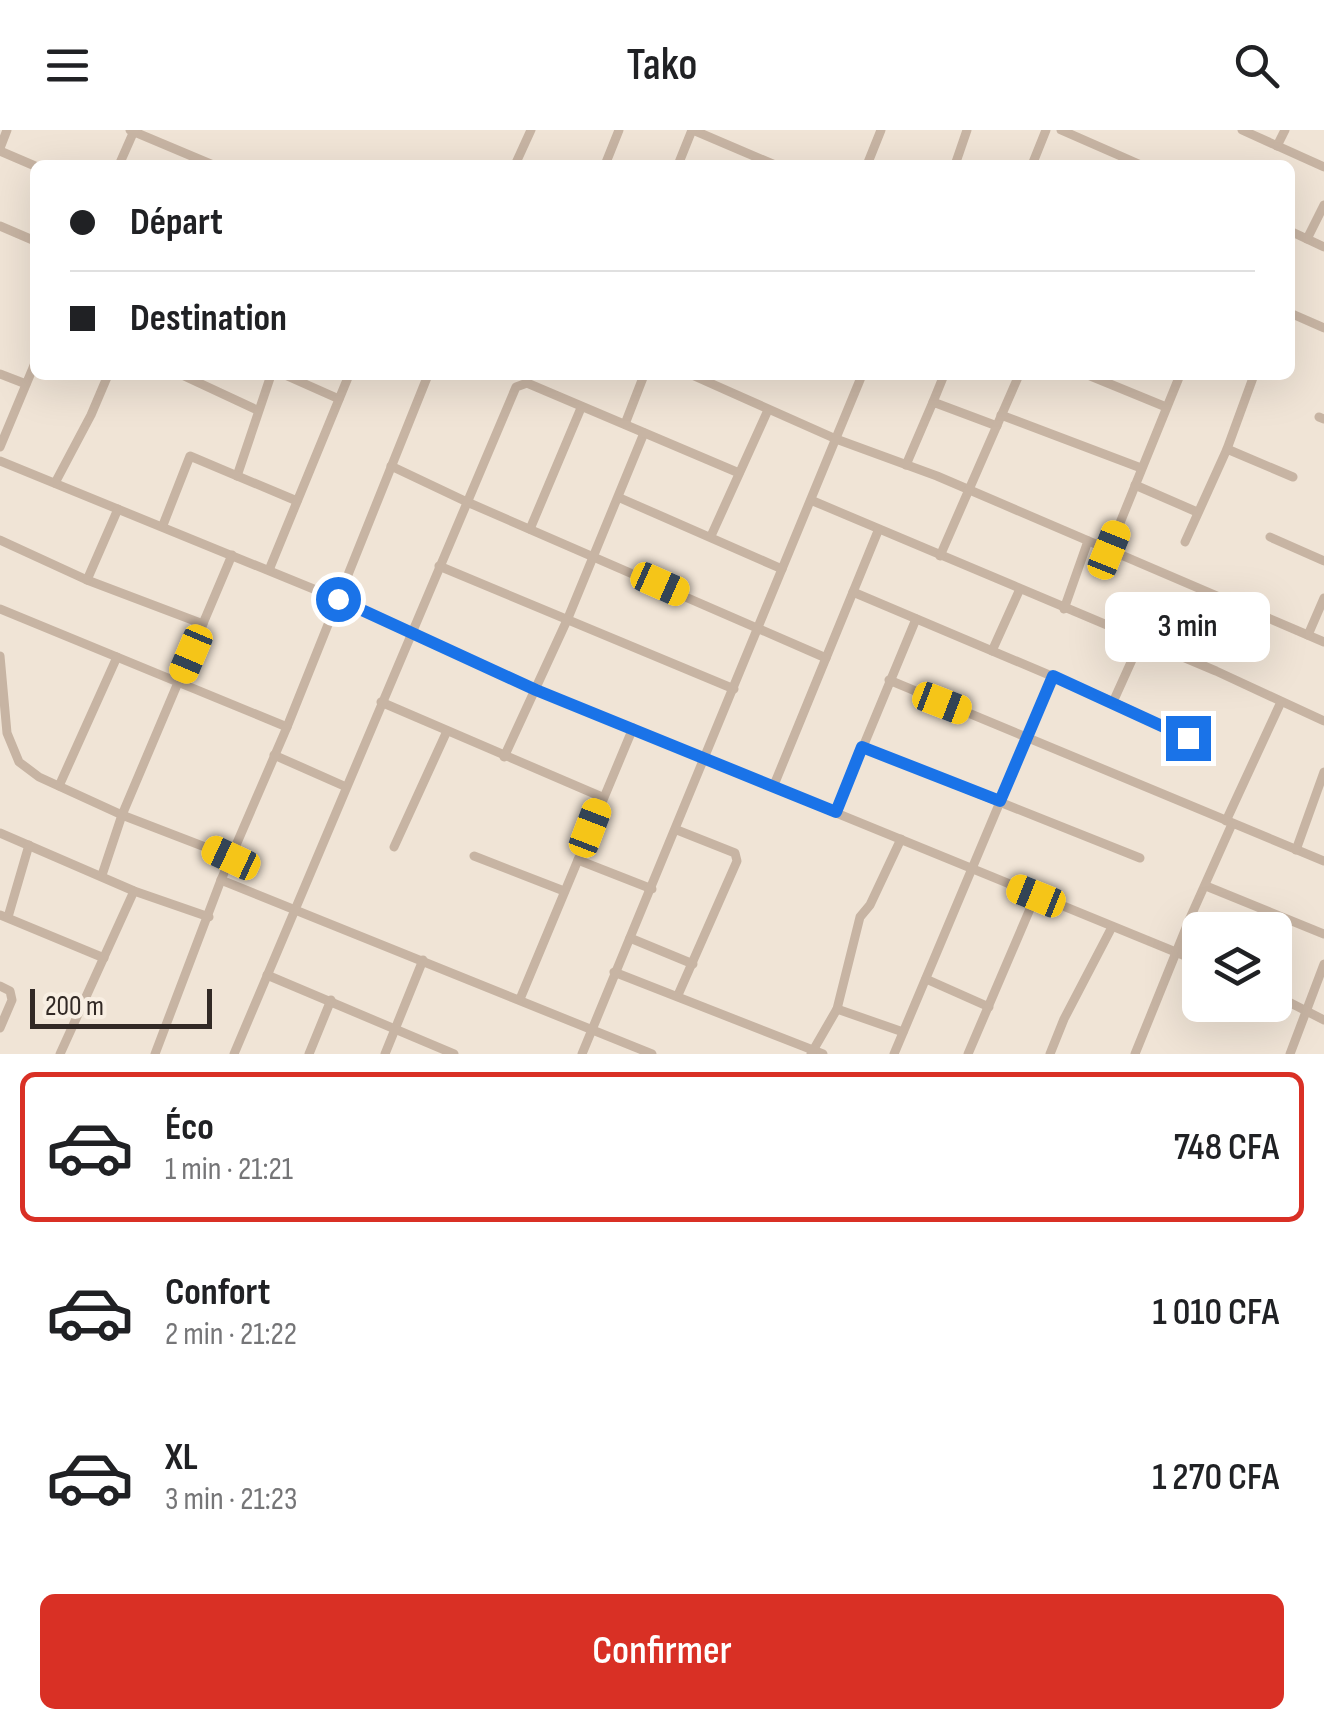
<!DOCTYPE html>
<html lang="fr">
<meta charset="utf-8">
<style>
body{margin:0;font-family:"Sofia Sans Condensed",sans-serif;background:#f6f6f6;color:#202124;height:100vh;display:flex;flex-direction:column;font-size:38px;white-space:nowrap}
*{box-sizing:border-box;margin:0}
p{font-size:32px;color:#757577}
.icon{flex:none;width:55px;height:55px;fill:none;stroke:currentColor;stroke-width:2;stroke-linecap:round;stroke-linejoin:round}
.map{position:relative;height:924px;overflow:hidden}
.sheet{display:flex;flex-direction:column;background:#fff;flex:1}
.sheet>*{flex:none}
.top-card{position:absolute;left:30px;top:30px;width:1265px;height:220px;border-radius:15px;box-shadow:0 10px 40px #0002;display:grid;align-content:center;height:220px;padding:0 40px;background:#fff}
.buttons{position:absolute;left:1182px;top:782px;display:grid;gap:20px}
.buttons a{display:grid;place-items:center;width:110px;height:110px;border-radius:15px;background:#fff;box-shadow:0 10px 40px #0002;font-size:50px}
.scale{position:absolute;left:30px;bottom:25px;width:182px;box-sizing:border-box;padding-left:10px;border:5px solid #322925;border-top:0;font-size:28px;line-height:35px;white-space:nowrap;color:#322925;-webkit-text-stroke:8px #f8eee2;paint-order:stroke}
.end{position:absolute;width:45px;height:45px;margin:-22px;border:12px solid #1a73e8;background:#fff;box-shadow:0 0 0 5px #fff}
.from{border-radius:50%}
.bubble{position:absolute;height:70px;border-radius:15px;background:#fff;box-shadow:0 10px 40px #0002;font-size:32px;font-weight:600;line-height:70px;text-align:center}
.car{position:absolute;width:30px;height:60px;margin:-30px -15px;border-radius:12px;box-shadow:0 0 8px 2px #0007;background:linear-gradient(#f5c518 24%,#345 0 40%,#f5c518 0 76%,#345 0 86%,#f5c518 0)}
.top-card b{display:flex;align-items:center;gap:35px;height:95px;font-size:38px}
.top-card b+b{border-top:2px solid #e0e0e0}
.top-card i{width:25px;height:25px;background:#202124}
ul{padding:18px 0 0;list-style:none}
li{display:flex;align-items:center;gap:30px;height:150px;margin:0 20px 15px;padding:0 20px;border:5px solid transparent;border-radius:15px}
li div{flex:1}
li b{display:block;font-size:38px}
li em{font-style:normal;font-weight:600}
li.on{border-color:#d93025}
li>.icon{width:90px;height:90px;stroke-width:1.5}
.action{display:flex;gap:20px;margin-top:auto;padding:20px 40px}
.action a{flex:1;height:115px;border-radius:15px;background:#d93025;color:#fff;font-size:40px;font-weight:600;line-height:115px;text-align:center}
header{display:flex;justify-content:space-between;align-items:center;height:130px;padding:0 40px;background:#fff;font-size:45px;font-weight:600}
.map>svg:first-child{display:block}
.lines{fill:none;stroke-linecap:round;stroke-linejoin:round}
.minor{stroke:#c7b4a3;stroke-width:9}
.route{stroke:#1a73e8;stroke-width:12}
</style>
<header><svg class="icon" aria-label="menu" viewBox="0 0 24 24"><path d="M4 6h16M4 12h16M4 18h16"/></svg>Tako<svg class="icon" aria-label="search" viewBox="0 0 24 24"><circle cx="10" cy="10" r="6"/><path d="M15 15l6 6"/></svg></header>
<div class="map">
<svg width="1324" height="924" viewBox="0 0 1324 924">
<rect width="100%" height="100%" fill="#f0e4d6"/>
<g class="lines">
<g class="minor">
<path d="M130 0 213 35"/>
<path d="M693 0 775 35"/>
<path d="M1061 0 1141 35"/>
<path d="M1242 0 1324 37"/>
<path d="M1277 16 1285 0"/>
<path d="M0 18 7 0"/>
<path d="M0 21 35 36"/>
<path d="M119 35 134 1"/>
<path d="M515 35 531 0"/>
<path d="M605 35 619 0"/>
<path d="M678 35 692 0"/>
<path d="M867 35 881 0"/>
<path d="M955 35 967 0"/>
<path d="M1032 35 1046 0"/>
<path d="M0 96 35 111"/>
<path d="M1290 101 1324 117"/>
<path d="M1307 109 1324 75"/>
<path d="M1290 183 1324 198"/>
<path d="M0 244 26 254"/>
<path d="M182 245 257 280"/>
<path d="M285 245 339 269"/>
<path d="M692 245 836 309 937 346 1324 512"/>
<path d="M1088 245 1166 277"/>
<path d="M933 272 944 245"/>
<path d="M1001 285 1141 338"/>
<path d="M1319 287 1324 289"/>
<path d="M625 294 644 245"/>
<path d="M0 317 35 233"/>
<path d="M1227 319 1254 245"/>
<path d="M0 331 338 469 536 560 1200 832"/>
<path d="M906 335 933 272 997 296"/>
<path d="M391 336 467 372 826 528"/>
<path d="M237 346 271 245"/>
<path d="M55 353 91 285 108 245"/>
<path d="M1135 355 1197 382"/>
<path d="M620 368 782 439"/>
<path d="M813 371 1216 541 1324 591"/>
<path d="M163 395 190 326 297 371"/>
<path d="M530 399 581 278"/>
<path d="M711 406 768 280"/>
<path d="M1270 407 1324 431"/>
<path d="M0 410 87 450 203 494"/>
<path d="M1185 412 1227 319 1293 347"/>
<path d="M1109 420 1180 245"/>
<path d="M940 426 1019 245"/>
<path d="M439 436 734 559"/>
<path d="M269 440 349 245"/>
<path d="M87 450 118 379"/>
<path d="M853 462 1113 572 1188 608"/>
<path d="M0 479 287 597"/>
<path d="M1064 479 1088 411"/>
<path d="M1308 505 1324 468"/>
<path d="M992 521 1019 461"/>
<path d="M0 526 7 603 19 632 39 647 122 685 231 727"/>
<path d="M889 550 1324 731"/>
<path d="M381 572 602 667"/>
<path d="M1113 572 1141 510"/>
<path d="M862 617 1140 728"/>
<path d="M274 625 344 656"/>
<path d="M504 627 568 488 644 303"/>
<path d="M774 655 878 401"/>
<path d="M59 656 117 527"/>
<path d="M836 682 916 489"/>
<path d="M1226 691 1281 572"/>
<path d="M677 700 735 723 737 731 678 865"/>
<path d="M0 703 134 761 209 787"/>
<path d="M394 717 447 601"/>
<path d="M1296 720 1324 642"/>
<path d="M474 726 564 761"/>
<path d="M578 730 652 759"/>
<path d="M102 745 122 685 232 425"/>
<path d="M221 750 652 924"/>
<path d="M1206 756 1324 804"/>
<path d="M0 785 104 828"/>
<path d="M8 787 29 715"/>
<path d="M630 808 693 834"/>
<path d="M614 842 823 924"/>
<path d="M267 845 454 924"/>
<path d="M926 849 989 877"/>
<path d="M0 856 10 861 12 870 0 898"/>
<path d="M1275 865 1324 890"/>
<path d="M520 869 633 598"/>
<path d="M837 879 903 902"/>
<path d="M60 924 134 761"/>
<path d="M155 924 221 750 287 597 428 245"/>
<path d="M234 924 516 257 527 253 739 343"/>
<path d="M309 924 331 870"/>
<path d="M385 924 423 830"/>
<path d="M582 924 862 245"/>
<path d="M811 924 837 879 860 787 870 775 901 709"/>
<path d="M894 924 1053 546"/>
<path d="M968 924 1036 765"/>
<path d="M1050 924 1064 889 1112 797"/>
<path d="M1135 924 1190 788 1232 694"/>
<path d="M1290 924 1324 834"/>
</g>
</g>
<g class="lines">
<path class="route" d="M338 469 536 560 836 682 862 617 1000 671 1053 546 1188 608"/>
</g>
</svg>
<div class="buttons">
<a><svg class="icon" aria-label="layers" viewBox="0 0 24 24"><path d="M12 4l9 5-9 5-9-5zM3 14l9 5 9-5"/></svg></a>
</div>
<div class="scale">200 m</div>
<i class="end from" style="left:338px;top:469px"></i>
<i class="end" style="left:1188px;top:608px"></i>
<div class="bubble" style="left:1105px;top:462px;width:165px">3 min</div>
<i class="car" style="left:1109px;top:420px;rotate:22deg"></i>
<i class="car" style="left:660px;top:454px;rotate:114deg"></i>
<i class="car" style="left:191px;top:524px;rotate:203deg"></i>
<i class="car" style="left:942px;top:573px;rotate:111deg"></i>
<i class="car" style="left:590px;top:698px;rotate:21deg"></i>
<i class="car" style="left:231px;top:728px;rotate:295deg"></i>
<i class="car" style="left:1036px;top:766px;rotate:292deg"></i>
<div class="top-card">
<b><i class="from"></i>Départ</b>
<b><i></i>Destination</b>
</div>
</div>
<section class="sheet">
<ul>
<li class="on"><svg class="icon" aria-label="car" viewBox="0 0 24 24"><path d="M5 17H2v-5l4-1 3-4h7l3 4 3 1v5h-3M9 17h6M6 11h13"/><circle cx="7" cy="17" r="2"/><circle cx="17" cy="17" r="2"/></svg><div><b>Éco</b><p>1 min · 21:21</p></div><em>748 CFA</em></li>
<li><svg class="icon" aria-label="car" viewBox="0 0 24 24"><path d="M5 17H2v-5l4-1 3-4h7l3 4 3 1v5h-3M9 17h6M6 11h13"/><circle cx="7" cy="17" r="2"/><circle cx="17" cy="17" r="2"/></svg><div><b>Confort</b><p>2 min · 21:22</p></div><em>1 010 CFA</em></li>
<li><svg class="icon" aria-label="car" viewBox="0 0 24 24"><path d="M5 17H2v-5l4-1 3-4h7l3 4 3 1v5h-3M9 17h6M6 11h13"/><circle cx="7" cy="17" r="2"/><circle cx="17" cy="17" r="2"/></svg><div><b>XL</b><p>3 min · 21:23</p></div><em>1 270 CFA</em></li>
</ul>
<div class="action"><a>Confirmer</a></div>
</section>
